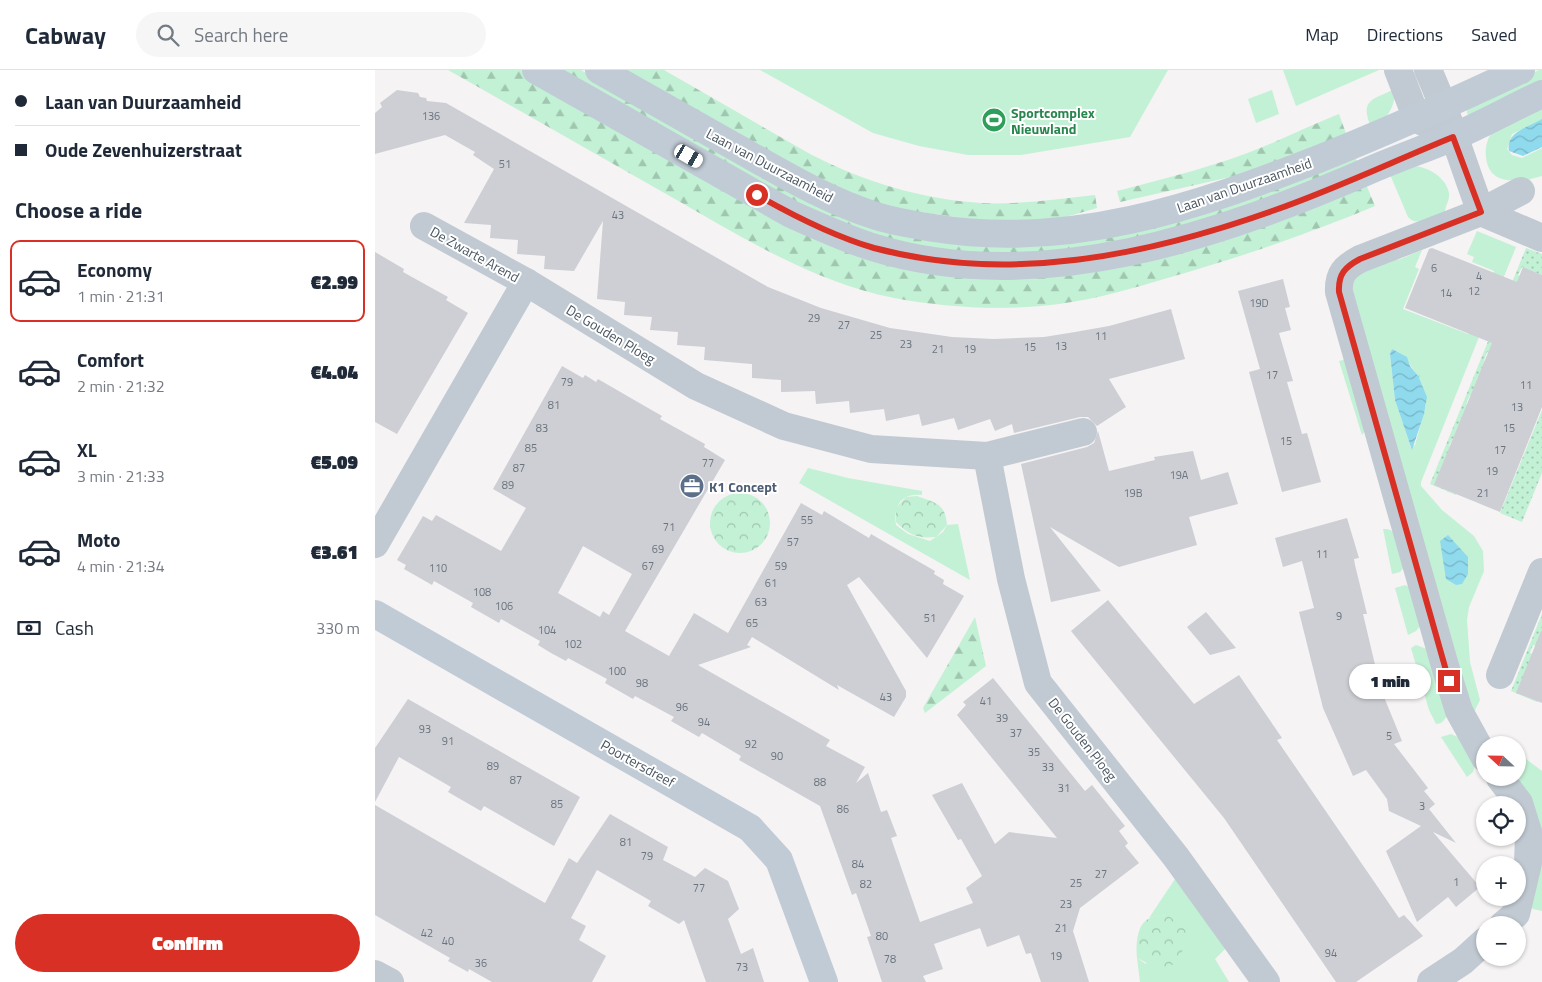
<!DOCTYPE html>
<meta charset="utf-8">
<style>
body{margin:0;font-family:"Titillium Web",sans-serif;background:#f6f6f7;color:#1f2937;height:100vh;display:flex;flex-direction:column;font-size:19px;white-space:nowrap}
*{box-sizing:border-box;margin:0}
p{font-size:16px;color:#747a83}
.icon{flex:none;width:28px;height:28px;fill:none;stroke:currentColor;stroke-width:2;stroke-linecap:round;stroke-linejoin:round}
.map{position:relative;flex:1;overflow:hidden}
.details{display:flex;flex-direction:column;background:#fff;width:375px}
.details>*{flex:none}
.top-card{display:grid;align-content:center;height:110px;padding:0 15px;background:#fff}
.needle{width:32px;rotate:292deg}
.tools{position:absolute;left:1101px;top:666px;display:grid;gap:10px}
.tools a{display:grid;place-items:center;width:50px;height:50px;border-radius:50%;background:#fff;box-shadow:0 1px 4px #0004;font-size:25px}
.end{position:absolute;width:22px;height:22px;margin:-11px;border:6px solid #d93025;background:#fff;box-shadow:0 0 0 2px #fff}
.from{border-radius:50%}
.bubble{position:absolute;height:35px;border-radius:18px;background:#fff;box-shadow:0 1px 4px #0004;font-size:16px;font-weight:800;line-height:35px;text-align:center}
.car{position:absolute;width:15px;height:30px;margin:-15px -8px;border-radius:6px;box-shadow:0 0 4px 1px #0007;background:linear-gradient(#fff 24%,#345 0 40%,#fff 0 76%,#345 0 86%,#fff 0)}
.top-card b{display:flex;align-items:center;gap:18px;height:48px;font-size:19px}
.top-card b+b{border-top:1px solid #e0e1e3}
.top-card i{width:12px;height:12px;background:#1f2937}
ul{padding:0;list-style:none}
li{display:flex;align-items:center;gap:15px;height:82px;margin:0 10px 8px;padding:0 5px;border:2px solid transparent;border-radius:10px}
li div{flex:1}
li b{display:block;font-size:19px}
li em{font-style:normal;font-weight:800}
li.active{border-color:#d93025}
li>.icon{width:45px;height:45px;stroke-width:1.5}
h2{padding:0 15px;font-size:22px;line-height:60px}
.pay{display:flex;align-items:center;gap:12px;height:55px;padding:0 15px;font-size:19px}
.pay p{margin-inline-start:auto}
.button{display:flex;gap:10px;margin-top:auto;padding:10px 15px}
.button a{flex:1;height:58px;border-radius:30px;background:#d93025;color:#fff;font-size:20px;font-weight:800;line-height:58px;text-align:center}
header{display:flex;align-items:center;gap:30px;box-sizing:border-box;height:70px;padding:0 25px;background:#fff;border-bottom:1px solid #e0e1e3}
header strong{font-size:24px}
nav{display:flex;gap:28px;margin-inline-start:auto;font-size:18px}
.search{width:350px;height:45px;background:#f6f6f7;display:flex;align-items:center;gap:12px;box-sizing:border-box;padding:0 18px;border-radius:28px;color:#747a83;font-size:19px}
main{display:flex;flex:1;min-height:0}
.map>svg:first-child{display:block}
.grass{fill:#c3f1d5;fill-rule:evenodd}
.forest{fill:url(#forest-firs)}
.park{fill:url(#park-crowns)}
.garden{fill:url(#garden-dots)}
.water{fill:url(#water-waves)}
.building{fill:#cdcfd5;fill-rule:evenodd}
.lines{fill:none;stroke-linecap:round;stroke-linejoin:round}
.street{stroke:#c1cad2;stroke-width:28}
.secondary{stroke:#c1cbd6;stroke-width:28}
.route{stroke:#d93025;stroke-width:6}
.labels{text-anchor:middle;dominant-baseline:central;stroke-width:4;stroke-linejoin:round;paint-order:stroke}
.number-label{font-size:11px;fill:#6b747e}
.leisure-label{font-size:14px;font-weight:bold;fill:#27864d;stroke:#fff;text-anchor:start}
.street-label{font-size:14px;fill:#4a5661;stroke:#fff}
.service-label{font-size:14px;font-weight:bold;fill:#4e5e75;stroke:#fff;text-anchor:start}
</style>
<header>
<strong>Cabway</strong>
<div class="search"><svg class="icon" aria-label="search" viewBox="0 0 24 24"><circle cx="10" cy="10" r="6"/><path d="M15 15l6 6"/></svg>Search here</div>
<nav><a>Map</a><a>Directions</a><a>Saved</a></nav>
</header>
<main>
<section class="details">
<div class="top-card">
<b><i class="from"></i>Laan van Duurzaamheid</b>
<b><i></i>Oude Zevenhuizerstraat</b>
</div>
<h2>Choose a ride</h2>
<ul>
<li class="active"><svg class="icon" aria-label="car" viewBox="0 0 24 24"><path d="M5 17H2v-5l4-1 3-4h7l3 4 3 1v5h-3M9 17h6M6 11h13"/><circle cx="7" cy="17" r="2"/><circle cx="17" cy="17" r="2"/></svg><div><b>Economy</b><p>1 min · 21:31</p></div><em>€2.99</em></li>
<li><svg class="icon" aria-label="car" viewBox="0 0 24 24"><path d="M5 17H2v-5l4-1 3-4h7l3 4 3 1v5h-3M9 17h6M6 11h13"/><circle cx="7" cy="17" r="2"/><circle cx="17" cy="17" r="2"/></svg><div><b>Comfort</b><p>2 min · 21:32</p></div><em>€4.04</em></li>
<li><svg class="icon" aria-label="car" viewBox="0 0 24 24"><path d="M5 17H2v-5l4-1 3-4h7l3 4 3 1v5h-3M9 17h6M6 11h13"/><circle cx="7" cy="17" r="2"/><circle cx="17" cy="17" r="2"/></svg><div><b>XL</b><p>3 min · 21:33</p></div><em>€5.09</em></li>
<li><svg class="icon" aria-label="car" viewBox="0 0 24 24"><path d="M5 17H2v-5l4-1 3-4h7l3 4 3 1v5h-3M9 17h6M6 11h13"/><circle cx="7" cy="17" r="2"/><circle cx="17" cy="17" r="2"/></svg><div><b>Moto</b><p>4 min · 21:34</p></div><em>€3.61</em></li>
</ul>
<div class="pay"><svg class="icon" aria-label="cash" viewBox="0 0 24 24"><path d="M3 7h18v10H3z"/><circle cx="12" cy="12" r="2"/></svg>Cash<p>330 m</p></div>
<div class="button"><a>Confirm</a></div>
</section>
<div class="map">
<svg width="1167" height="912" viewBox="0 0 1167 912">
<defs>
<pattern id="forest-firs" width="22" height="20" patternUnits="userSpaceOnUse" patternTransform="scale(1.25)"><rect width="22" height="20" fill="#c3f1d5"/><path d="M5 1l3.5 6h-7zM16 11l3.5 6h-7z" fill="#a0c6b0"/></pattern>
<pattern id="park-crowns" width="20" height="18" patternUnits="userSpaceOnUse" patternTransform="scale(1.25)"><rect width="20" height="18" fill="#c3f1d5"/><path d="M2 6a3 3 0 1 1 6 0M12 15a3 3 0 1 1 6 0" fill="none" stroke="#a0c6b0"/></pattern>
<pattern id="garden-dots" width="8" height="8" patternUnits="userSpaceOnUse" patternTransform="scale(1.25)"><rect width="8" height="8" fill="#c3f1d5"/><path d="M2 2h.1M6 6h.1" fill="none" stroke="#a0c6b0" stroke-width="1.8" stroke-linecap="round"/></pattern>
<pattern id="water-waves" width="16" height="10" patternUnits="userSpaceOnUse" patternTransform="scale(1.25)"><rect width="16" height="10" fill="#90daee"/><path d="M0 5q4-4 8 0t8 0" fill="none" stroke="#78b4c4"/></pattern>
</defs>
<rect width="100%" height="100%" fill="#f5f3f3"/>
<g class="grass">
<path d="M385 0H793L755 67 646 85H593L544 76 498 63Z"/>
<path d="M908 0H1004L921 36Z"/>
<path d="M1164 0H1167V15L1095 46 1092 44V40L1124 19Z"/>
<path d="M1020 19C1020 39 1012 48 997 60 985 30 994 31 1020 19Z"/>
<path d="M897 20 904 44 881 53 873 29Z"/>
<path d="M1167 32V50L1137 64 1132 79 1137 85 1147 88 1167 78V106L1140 113 1138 110C1129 111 1120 108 1115 100 1109 91 1109 72 1117 63 1125 54 1155 39 1167 32Z"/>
<path d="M1037 96C1052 96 1071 107 1074 123 1075 130 1070 136 1070 142 1059 146 1042 158 1033 147L1014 102Z"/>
<path d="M1102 161 1141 177 1128 209 1118 205 1119 201 1097 192 1099 187 1092 184Z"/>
<path d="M1047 180 1040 197 1044 199 1028 239 1093 264 1112 218 1122 222 1046 412V416L1067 440 1099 466 1108 481 1109 501 1094 537 1092 550 1095 592 1105 630 1099 642 1095 641 975 211 977 207 1021 185 1023 190ZM1017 279 1030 287 1043 307 1050 326 1051 335 1040 375 1036 377 1020 330 1015 284Z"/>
<path d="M972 289 990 361 987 365 964 291Z"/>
<path d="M433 398 473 408 547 421V425C526 423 518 436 521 455L533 464 555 471 568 462 572 455 583 454 595 510 424 413Z"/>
<path d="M1008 459C1026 457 1026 482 1030 496L1025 502 1017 504Z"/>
<path d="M1030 515 1034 517 1045 556 1041 561 1033 565 1020 518Z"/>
<path d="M1041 575 1052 579 1073 642C1071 648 1068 654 1061 654L1054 640 1036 578Z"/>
<path d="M1076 664 1085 668 1100 694 1098 702 1092 707 1066 667Z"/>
<path d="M1143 683 1167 701V841L1158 839 1153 833 1136 708H1142Z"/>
<path d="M800 809 852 877 840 889 854 912H765L762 888 771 894 791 845 774 848Z"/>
</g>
<g class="forest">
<path d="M73 0H146L406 149 621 203 990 112 1000 136C933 164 866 187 796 207 759 218 722 229 684 234 630 241 572 238 519 228 439 212 370 169 300 129 224 86 149 43 73 0Z"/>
<path d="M178 0H206L321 66 603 172 979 84 984 97 888 134 720 180 589 185 474 161Z"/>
<path d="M238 0H289L435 84C489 112 546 129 606 133 644 135 682 129 720 125L722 138 656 157 492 135Z"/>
<path d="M964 44 973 69 873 103 745 132 742 121C792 108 842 96 890 76 914 66 939 54 964 44Z"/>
<path d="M600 547 611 596 550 643 548 638Z"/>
</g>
<g class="park">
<circle cx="365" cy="453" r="30"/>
<path d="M542 426C561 433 570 433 572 455L561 467C543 469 534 465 521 452V438L531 427Z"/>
<path d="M791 845C819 859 815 870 800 894L785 899 762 888C761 875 761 854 775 848 779 846 786 846 791 845Z"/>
</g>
<g class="garden">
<path d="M1151 178 1167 184V205L1147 197 1143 205 1166 215 1135 291 1112 282 1109 291 1132 300 1118 334 1095 325 1091 334 1114 343 1101 377 1078 368 1074 376 1097 386 1081 425 1055 414Z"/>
<path d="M1167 340V403L1147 452 1125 443Z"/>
<path d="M1167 544V578L1158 575 1155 583 1167 588V620L1162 632 1136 621Z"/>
</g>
<g class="water">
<path d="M1167 49V77L1148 86 1134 81C1130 62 1154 57 1167 49Z"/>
<path d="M1017 279 1032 287 1035 296 1043 306 1045 305 1044 308 1052 327 1049 344 1037 380 1020 330 1015 284Z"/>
<path d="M1073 465 1093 487V504L1087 514 1081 515 1071 509 1065 471Z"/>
</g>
<g class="building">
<path d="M22 20 43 23 45 27 51 28 52 31 71 33 393 217 446 238 515 258 577 267 619 269 669 267 700 262 734 256 796 239 810 289 734 309 751 337 722 356 713 347H705L639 363 637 354 620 361 615 349 583 360 579 348 547 356 544 344 511 351 509 339 475 343 474 331 441 334 440 321 406 322V310L377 308V294L329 290 330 277 302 275 303 262 275 260 277 247 249 245 250 232 222 229 228 151 199 201 169 199 170 186 142 184 143 170 115 168 116 155 89 153 119 99 98 85 100 82 70 65 0 84V43L7 37 5 33Z"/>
<path d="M1057 178 1142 212 1148 197 1167 205V337L1125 442 1059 415 1117 273 1030 238 1054 179Z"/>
<path d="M0 182 29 199 28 202 73 227 71 230 93 243 22 364 0 352Z"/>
<path d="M908 209 915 237 910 238 916 260 904 263 918 311 912 312 927 364 932 363 946 412 907 422 874 302 885 299 863 221Z"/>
<path d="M187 296 208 308 210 305 221 312 223 309 254 327 287 346 285 349 330 374 329 377 350 390 250 561 271 573 294 586 319 543 353 563 426 433 447 445 449 441 494 468 496 464 513 474 560 501 559 504 569 510 568 514 589 526 552 588 484 507 472 515 531 621V627L519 647 462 615 464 620 377 567 372 575 376 577 323 595 455 670 451 676 490 697 481 713 493 703 506 742 512 740 522 766 516 768 545 852 598 833 591 818 607 806 586 769 583 770 557 725 587 713 620 774 634 762 682 768 582 645 591 635 588 632 618 608 710 721 717 715 750 756 744 761 753 773 750 776 764 793 705 838 698 861 714 912H666L656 883 651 884 644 865 612 877 605 858 559 874 568 899 548 906 551 912H507L492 867 496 866 481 823 477 825 445 736 364 690 366 686 327 663 324 667 296 651 299 647 260 626 258 629 230 613 232 609 193 588 191 591 176 583 163 575 165 571 126 549 124 553 96 537 98 533 59 511 57 515 29 499 31 495 22 490 48 446 57 451 61 445 126 481 151 438 118 419ZM208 476 257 504 234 545 228 541 225 547 183 523Z"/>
<path d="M723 361 734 401 780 390 779 387 818 381 826 410 853 402 863 434 814 447 822 475 744 497 675 457 726 521 676 532 646 394 712 377 719 373Z"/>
<path d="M972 448 984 488 979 489 980 495 992 544H988L1001 599 1009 627 1027 671 1019 674 1053 718 1049 721 1060 734 1054 739 1081 773 1058 762 1105 817 1081 837 1073 827 1042 852 1011 781 1046 756 1014 741 1012 729 991 700 978 706 948 638 924 542 939 538 927 491 908 497 900 468Z"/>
<path d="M733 530 819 634 864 605 907 668 902 670 1024 848 1029 845 1048 866 981 912H961L849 748 696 561Z"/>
<path d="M831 542 861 578 835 585 827 575 812 557Z"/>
<path d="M1166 561H1167V633L1141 623Z"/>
<path d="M33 629 205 727 179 776 109 736 106 741 73 722 76 717 24 687 0 732V678Z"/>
<path d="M0 735 170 833 194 788 202 793 235 744 293 777 288 790 320 807 330 798 353 811 364 839 353 849 366 884 378 878 389 912H331L309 850 304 854 273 836 276 831 222 800 196 848 211 856 204 870 231 886 217 912H117L94 899 93 902 73 891 75 888 0 845Z"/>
</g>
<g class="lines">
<g class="street">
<path d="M1023 0 1042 49 1061 58"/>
<path d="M1053 0C1074 46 1088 94 1106 142L1167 168"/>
<path d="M49 156 151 212"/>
<path d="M612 386 708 362"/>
<path d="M0 474 151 212 321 316 409 356 496 379 612 386 636 509 663 613 801 787 891 912"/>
<path d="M1125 605 1167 502"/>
<path d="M1110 688 1084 641 1070 596 964 222C963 204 970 197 985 189L1106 142 1146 121"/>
<path d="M1125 708 1144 733 1154 765 1153 793 1141 844 1128 855"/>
<path d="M0 904 15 912"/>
<path d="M1056 912 1088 891 1110 871"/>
</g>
<g class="secondary">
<path d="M161 0 416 144C443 156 469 168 497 177 664 229 847 165 1000 98 1026 87 1052 78 1078 67 1108 54 1137 38 1167 24"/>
<path d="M224 0C270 26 316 52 362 78 408 104 451 130 501 146 520 152 540 155 559 158 694 180 822 137 946 88 1014 61 1080 31 1146 0"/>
<path d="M0 544 375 758 404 790 449 912"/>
</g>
</g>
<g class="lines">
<path class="route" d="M382 125C419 146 458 166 499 178 634 214 771 186 900 140 960 119 1019 91 1078 67L1106 142 985 189C970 197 963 204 964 222L1074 611"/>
</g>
<defs>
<symbol id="stadium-disc" viewBox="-11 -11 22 22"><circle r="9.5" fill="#2e9e5b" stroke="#fff"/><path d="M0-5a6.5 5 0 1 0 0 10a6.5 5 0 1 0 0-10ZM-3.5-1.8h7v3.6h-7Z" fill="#fff"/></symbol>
<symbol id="office-disc" viewBox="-11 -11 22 22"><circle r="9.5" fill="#5c6f8a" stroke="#fff"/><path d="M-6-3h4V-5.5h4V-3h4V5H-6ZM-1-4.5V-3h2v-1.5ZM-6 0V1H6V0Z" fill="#fff"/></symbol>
</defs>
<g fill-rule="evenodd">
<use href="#stadium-disc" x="605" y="36" width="28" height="28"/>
<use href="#office-disc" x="303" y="402" width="28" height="28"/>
</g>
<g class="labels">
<g class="number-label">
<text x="56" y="46">136</text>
<text x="130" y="94">51</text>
<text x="243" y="145">43</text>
<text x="1059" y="198">6</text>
<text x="1104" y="206">4</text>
<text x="1099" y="221">12</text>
<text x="1071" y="223">14</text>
<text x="884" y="233">19D</text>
<text x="439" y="248">29</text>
<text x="469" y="255">27</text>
<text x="501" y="265">25</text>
<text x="726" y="266">11</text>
<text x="531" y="274">23</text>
<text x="686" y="276">13</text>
<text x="655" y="277">15</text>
<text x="563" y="279">21</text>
<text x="595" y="279">19</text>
<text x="897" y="305">17</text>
<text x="192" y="312">79</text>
<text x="1151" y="315">11</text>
<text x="179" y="335">81</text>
<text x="1142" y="337">13</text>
<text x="167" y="358">83</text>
<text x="1134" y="358">15</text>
<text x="911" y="371">15</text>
<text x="156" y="378">85</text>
<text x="1125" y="380">17</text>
<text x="333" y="393">77</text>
<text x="144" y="398">87</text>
<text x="1117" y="401">19</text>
<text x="804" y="405">19A</text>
<text x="133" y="415">89</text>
<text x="758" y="423">19B</text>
<text x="1108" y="423">21</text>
<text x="432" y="450">55</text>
<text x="294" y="457">71</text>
<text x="418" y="472">57</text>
<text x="283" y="479">69</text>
<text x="947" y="484">11</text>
<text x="273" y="496">67</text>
<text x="406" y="496">59</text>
<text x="63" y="498">110</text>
<text x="396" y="513">61</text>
<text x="107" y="522">108</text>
<text x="386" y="532">63</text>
<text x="129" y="536">106</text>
<text x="964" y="546">9</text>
<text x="555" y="548">51</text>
<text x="377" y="553">65</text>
<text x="172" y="560">104</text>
<text x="198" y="574">102</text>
<text x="242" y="601">100</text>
<text x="267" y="613">98</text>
<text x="511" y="627">43</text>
<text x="611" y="631">41</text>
<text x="307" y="637">96</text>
<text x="627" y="648">39</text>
<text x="329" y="652">94</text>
<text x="50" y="659">93</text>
<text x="641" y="663">37</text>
<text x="1014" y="666">5</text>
<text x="73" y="671">91</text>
<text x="376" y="674">92</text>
<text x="659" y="682">35</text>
<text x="402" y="686">90</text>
<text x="118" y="696">89</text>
<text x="673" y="697">33</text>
<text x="141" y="710">87</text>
<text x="445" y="712">88</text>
<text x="689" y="718">31</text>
<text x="182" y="734">85</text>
<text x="1047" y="736">3</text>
<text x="468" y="739">86</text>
<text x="251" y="772">81</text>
<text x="272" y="786">79</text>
<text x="483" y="794">84</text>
<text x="726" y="804">27</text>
<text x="1081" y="812">1</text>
<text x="701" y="813">25</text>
<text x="491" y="814">82</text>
<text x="324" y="818">77</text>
<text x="691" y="834">23</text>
<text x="686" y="858">21</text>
<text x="52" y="863">42</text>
<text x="507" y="866">80</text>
<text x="73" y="871">40</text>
<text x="956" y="883">94</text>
<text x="681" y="886">19</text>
<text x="515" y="889">78</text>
<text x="106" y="893">36</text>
<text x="367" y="897">73</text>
</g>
<g class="leisure-label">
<text x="636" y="42">Sportcomplex<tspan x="636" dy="16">Nieuwland</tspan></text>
</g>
<g class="street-label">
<text transform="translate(395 95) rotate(28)">Laan van Duurzaamheid</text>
<text transform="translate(869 115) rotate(-19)">Laan van Duurzaamheid</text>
<text transform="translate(100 184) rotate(29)">De Zwarte Arend</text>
<text transform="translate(236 264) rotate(31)">De Gouden Ploeg</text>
<text transform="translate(708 669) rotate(52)">De Gouden Ploeg</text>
<text transform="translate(263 693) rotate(29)">Poortersdreef</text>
</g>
<g class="service-label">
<text x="334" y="416">K1 Concept</text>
</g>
</g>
</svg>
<div class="tools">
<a><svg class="needle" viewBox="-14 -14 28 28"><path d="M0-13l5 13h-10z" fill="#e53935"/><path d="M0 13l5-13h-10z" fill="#747a83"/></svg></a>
<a><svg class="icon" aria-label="locate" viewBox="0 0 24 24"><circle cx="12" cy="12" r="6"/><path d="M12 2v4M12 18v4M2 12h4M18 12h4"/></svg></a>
<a>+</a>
<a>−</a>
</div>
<i class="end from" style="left:382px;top:125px"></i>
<i class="end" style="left:1074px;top:611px"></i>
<div class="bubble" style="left:974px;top:594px;width:82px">1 min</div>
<i class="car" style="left:314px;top:86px;rotate:120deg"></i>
</div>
</main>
